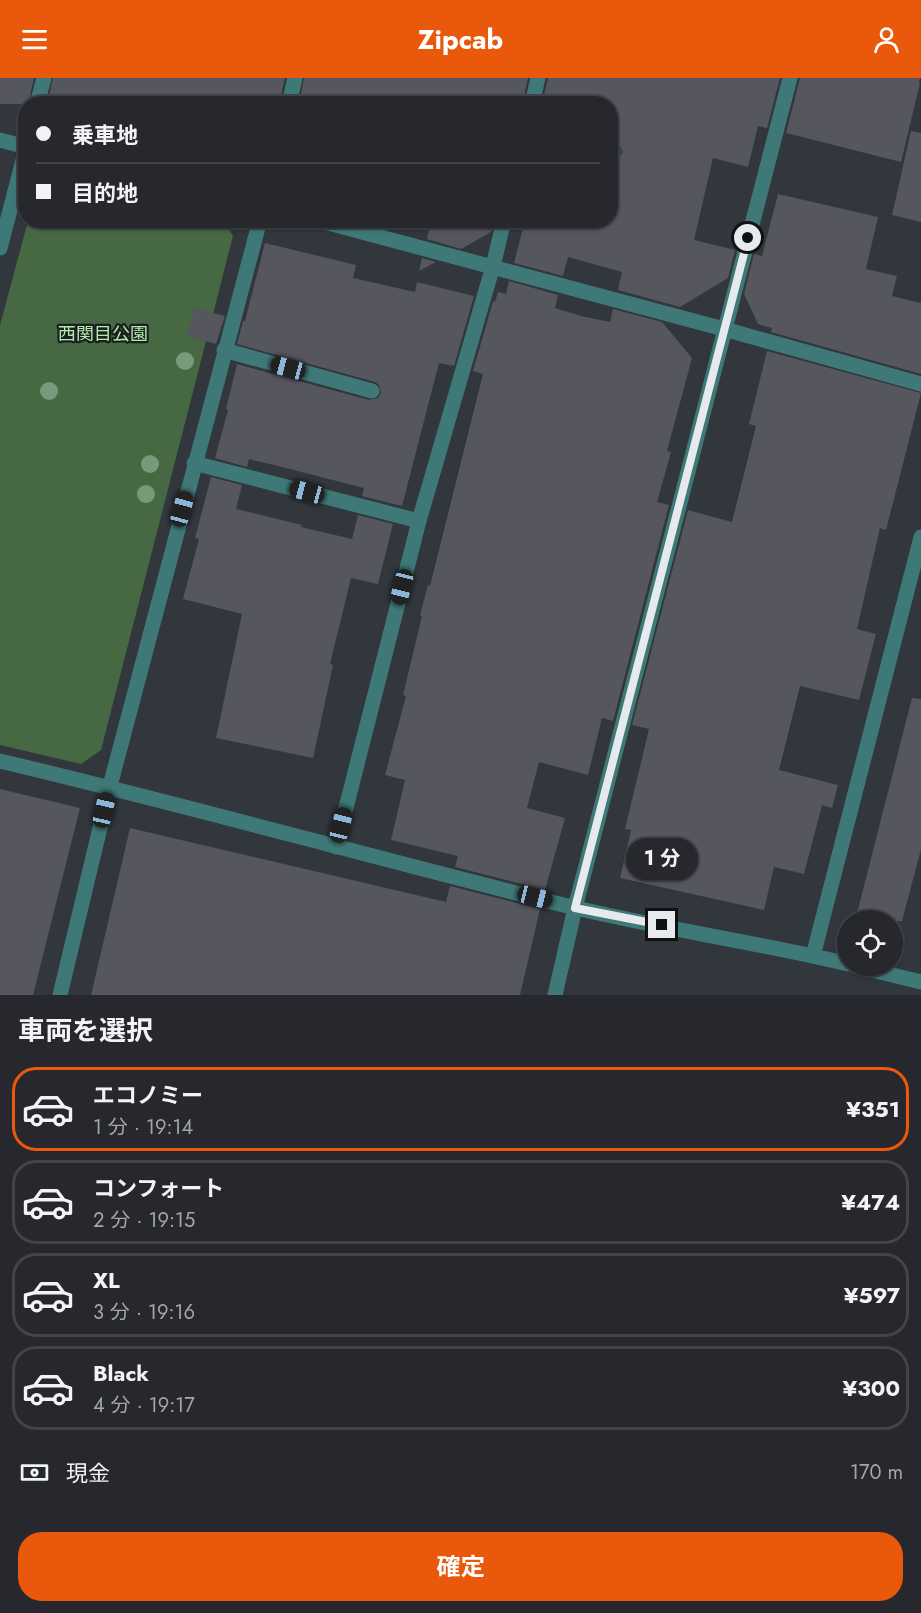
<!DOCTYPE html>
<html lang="ja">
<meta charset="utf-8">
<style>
body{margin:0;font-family:Jost,"Noto Sans JP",sans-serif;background:#2e3036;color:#f1f3f6;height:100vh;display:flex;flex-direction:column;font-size:22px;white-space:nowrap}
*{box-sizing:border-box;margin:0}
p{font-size:20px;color:#a4a6aa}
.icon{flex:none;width:33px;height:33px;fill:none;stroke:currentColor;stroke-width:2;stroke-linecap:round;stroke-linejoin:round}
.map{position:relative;height:917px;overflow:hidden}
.sheet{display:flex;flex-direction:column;background:#26282e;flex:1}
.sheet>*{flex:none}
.guide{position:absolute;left:18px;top:18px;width:600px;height:132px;border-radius:24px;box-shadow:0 2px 4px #0004,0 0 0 2px #42444a;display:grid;align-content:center;height:132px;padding:0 18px;background:#26282e}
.fabs{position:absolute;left:837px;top:832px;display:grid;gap:12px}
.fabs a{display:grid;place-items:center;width:66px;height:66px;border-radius:50%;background:#26282e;box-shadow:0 2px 4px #0004,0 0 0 2px #42444a;font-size:30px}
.end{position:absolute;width:27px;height:27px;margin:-14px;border:8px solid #e6e9ed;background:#111;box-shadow:0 0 0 3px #111}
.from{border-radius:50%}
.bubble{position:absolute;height:42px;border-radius:21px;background:#26282e;box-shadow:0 2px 4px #0004,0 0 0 2px #42444a;font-size:20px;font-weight:700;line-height:42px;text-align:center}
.car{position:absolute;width:18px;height:36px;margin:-18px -9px;border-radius:8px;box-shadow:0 0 4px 2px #0007;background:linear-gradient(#222 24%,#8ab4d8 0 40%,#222 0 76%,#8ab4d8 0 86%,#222 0)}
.guide b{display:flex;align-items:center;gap:21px;height:57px;font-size:22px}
.guide b+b{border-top:2px solid #42444a}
.guide i{width:15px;height:15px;background:#f1f3f6}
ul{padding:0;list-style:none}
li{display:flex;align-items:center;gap:18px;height:84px;margin:0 12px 9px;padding:0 6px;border:3px solid #42444a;border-radius:24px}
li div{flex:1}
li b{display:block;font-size:22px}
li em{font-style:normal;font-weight:700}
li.selected{border-color:#ea580c}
li>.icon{width:54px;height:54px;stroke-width:1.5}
h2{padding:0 18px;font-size:27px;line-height:72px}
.pay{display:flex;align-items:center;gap:15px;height:66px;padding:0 18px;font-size:22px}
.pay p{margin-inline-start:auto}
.cta{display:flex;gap:12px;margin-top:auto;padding:12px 18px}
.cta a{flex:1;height:69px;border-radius:24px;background:#ea580c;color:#fff;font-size:24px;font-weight:700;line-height:69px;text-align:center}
header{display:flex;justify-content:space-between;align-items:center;height:78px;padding:0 18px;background:#ea580c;color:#fff;font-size:27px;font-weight:700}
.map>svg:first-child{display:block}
.green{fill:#466843}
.building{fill:#56565e}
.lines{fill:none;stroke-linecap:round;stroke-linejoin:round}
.lane{stroke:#3e7978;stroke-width:15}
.street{stroke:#3e7978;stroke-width:15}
.tree{fill:#779b7a}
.route{stroke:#e6e9ed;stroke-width:8}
.labels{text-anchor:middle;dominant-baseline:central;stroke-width:4.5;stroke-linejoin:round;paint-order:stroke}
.park-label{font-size:18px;fill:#afedab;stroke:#1c1e21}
</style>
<header><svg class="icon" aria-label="menu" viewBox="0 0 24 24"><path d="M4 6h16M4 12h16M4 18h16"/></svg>Zipcab<svg class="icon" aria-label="person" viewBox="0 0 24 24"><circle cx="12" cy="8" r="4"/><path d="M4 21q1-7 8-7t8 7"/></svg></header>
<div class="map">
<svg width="921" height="917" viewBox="0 0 921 917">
<rect width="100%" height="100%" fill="#32363d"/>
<path class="green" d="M28 143H224L233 158 101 672 81 686 0 667V247Z"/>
<g class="building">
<path d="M0 0H34L28 26H0Z"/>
<path d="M53 0H285L279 26H47Z"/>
<path d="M304 0H528L522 26H299Z"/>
<path d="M548 0H780L767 50 758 48 748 89 713 80 694 162 735 172 728 200 680 229 618 212 622 194 568 179 563 198 514 185 525 142H610V83L618 81 623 74 618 65 610 63V26H542Z"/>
<path d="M800 0H920L919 5H920L901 84 786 55Z"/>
<path d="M911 53 921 55V144L892 137Z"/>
<path d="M778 116 878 139 866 191 897 198 892 218 921 225V296L771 254 772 250 758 246 744 216 754 176 762 178Z"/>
<path d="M431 142H494L491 154 461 171 427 161Z"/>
<path d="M265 165 356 187 353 200 415 214 417 204 474 218 454 288 439 285 402 428 362 418 364 410 282 389 249 381 247 389 215 380 228 332 226 331 237 286 369 322 378 320 381 315 379 307 375 304 237 266 243 243H245Z"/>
<path d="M422 180 436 184 419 193Z"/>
<path d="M509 203 558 217 555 230 581 238 610 244 613 231 662 244 692 280 667 373 671 374 657 424 669 427 613 643 602 640 588 697 539 684 527 730 565 740 545 812 455 789 458 778 391 762 405 702 385 697 406 618 403 617 422 538 420 537 428 507 430 508 483 296 473 293 493 223 495 224 498 214 506 216Z"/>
<path d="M194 230 225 238 216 266 187 258Z"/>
<path d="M767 273 921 315 886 452 880 450 857 551 876 556 859 622 800 608 779 692 838 707 832 730 822 727 804 796 774 789 764 832 620 800 631 752 625 751 649 651 632 647 688 432 732 444 756 348 749 346Z"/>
<path d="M211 399 242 407 236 431 302 447 301 449 352 461 358 437 393 446 378 506 351 500 330 586 333 587 313 680 216 660 242 536 183 521 199 461 195 460Z"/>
<path d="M912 620 921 621V771L902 843H855Z"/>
<path d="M0 711 80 730 33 917H0Z"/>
<path d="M130 750 446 824 450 808 540 831 520 917H91Z"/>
</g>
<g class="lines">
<g class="lane">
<path d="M610 73H613"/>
<path d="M376 157 380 142"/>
<path d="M224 272 372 313"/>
</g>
<g class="street">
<path d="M37 26 44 0"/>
<path d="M289 26 295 0"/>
<path d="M532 26 538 0"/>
<path d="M0 62 26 69"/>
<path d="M317 142 724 251 921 306"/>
<path d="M0 170 26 71"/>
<path d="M194 385 419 443"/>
<path d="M0 683C191 728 381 782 572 829 663 851 756 864 848 886"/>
<path d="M336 769 419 443 493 188 504 142"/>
<path d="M813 878 921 459"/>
<path d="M855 888 921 904"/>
<path d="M60 917 110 708 260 142"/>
<path d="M555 917 575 830 790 0"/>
</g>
</g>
<g class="tree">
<circle cx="185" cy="283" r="9"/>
<circle cx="49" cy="313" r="9"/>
<circle cx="150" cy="386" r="9"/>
<circle cx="146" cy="416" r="9"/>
</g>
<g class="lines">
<path class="route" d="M662 847 575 830 748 160"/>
</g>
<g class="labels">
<g class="park-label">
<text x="103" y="256">西関目公園</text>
</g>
</g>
</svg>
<div class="fabs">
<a><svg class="icon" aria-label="locate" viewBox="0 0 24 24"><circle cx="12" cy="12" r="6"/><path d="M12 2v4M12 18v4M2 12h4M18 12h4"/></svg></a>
</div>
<i class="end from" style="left:748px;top:160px"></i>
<i class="end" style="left:662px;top:847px"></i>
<div class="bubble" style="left:626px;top:760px;width:72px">1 分</div>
<i class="car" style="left:288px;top:290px;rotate:285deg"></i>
<i class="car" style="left:307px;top:414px;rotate:285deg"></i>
<i class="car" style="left:182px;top:431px;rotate:15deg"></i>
<i class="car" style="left:402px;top:509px;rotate:194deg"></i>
<i class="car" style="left:104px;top:732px;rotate:13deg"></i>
<i class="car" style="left:341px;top:747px;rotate:14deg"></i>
<i class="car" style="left:535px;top:819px;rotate:104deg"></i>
<div class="guide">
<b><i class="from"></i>乗車地</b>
<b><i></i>目的地</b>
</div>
</div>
<section class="sheet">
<h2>車両を選択</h2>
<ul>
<li class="selected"><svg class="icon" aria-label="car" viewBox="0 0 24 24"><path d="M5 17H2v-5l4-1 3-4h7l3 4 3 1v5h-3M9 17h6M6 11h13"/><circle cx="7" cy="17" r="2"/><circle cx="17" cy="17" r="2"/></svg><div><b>エコノミー</b><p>1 分 · 19:14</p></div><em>¥351</em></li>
<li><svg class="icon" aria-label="car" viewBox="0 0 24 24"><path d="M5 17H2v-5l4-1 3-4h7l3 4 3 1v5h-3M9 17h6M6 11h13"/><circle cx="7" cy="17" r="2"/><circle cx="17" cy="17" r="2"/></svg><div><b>コンフォート</b><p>2 分 · 19:15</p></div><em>¥474</em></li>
<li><svg class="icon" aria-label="car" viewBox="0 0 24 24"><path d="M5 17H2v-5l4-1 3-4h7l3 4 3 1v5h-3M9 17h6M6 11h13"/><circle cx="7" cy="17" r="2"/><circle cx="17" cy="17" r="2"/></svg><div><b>XL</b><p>3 分 · 19:16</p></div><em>¥597</em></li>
<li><svg class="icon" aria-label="car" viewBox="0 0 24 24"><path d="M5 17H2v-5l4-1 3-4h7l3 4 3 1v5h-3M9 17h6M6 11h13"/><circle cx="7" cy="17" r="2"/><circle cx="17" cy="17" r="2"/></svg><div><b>Black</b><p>4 分 · 19:17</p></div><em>¥300</em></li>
</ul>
<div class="pay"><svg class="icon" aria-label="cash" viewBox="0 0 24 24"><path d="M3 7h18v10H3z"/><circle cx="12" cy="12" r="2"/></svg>現金<p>170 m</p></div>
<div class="cta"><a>確定</a></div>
</section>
